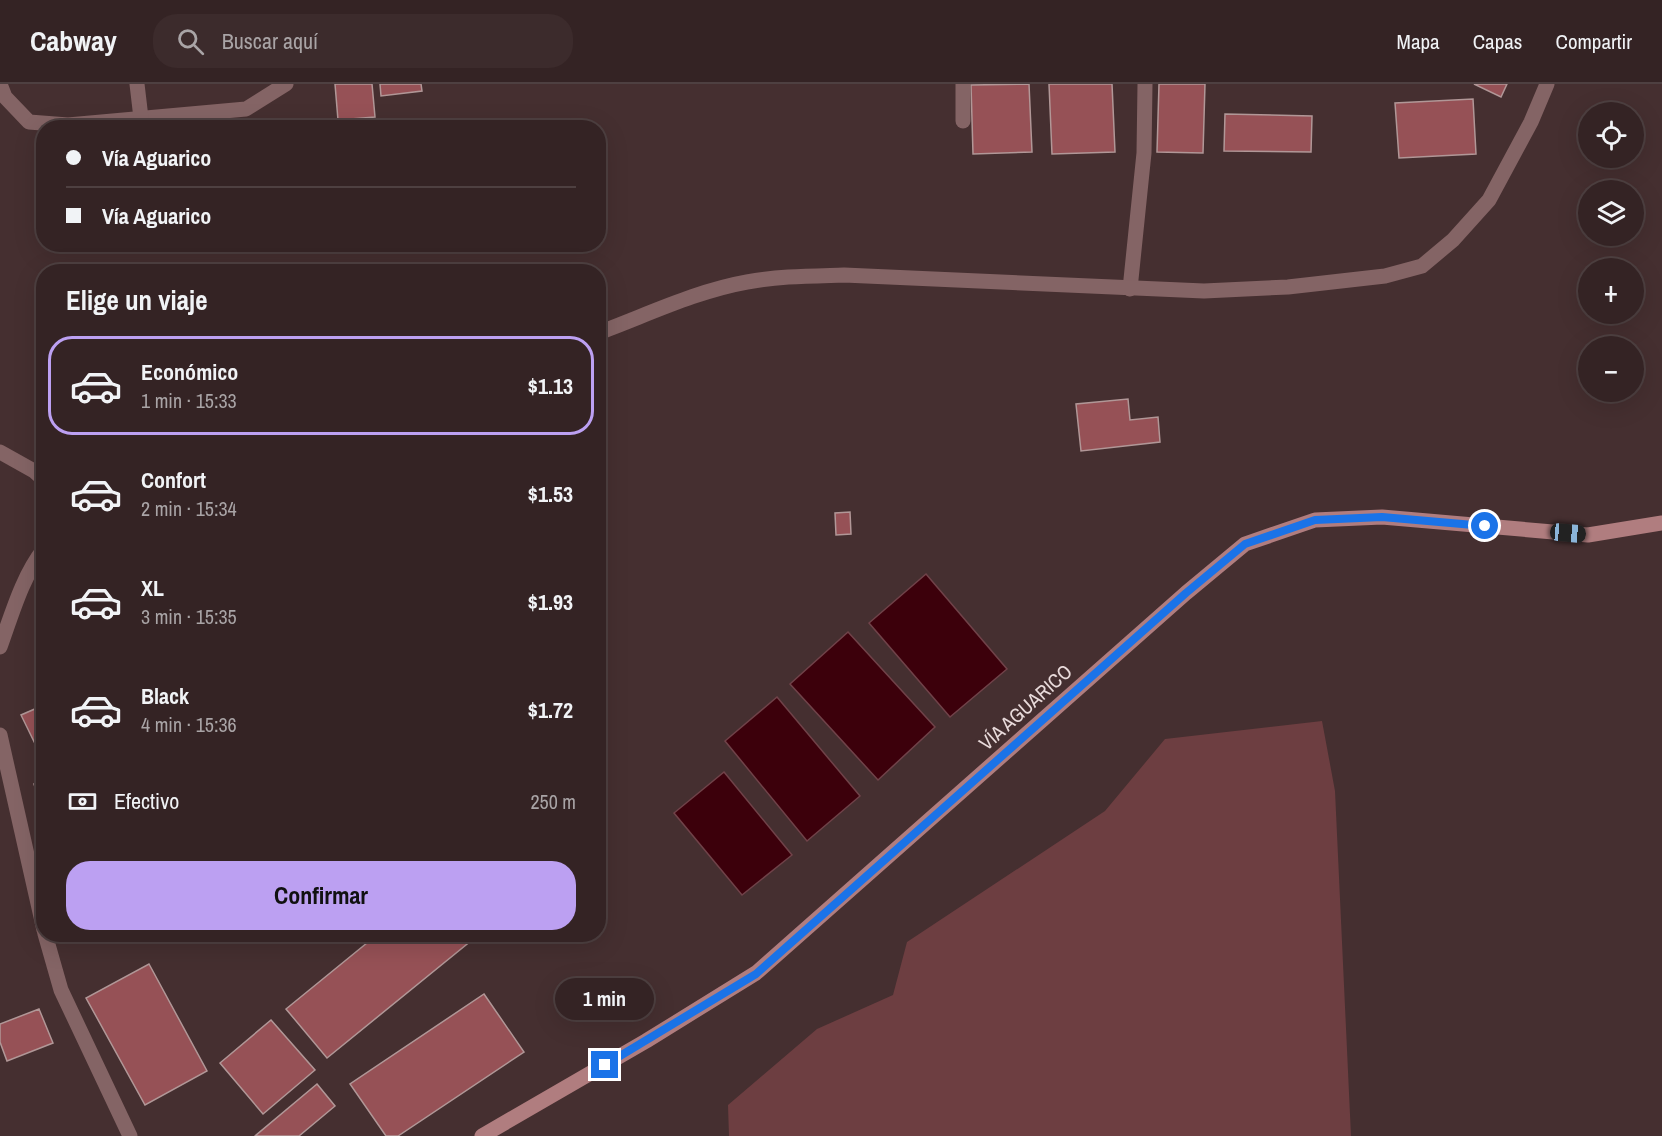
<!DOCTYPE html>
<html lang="es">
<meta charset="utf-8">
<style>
body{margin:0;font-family:"Archivo Narrow",sans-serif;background:#3c2b2c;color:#f1f3f6;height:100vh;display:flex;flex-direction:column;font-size:22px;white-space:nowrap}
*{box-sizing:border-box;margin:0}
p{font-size:20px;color:#a9a4a6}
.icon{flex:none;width:33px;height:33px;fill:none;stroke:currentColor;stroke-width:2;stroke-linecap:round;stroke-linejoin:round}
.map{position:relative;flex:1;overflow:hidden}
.details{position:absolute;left:36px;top:180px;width:570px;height:678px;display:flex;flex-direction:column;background:#342324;border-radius:24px;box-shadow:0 6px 24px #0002,0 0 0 2px #4e4041}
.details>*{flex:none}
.guide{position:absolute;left:36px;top:36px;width:570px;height:132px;border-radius:24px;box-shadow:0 6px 24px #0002,0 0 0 2px #4e4041;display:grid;align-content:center;height:132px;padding:0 30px;background:#342324}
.fabs{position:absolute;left:1578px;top:18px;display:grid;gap:12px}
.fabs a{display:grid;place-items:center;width:66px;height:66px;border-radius:50%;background:#342324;box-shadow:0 6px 24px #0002,0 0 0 2px #4e4041;font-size:30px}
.end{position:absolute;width:27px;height:27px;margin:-14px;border:8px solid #1a73e8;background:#fff;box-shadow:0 0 0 3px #fff}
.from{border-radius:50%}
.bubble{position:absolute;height:42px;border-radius:21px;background:#342324;box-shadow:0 6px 24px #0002,0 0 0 2px #4e4041;font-size:20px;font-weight:700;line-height:42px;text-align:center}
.car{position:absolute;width:18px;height:36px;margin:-18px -9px;border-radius:8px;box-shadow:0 0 4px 2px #0007;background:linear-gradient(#222 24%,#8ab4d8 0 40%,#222 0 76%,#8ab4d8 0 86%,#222 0)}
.guide b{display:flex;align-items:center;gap:21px;height:57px;font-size:22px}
.guide b+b{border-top:2px solid #4e4041}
.guide i{width:15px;height:15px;background:#f1f3f6}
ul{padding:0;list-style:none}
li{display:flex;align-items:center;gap:18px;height:99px;margin:0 12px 9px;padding:0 18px;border:3px solid transparent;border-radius:24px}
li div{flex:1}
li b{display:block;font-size:22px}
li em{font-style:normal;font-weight:700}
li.active{border-color:#bca0f2}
li>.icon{width:54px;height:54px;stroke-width:1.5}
h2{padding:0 30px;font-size:27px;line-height:72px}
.pay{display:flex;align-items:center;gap:15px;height:66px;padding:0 30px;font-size:22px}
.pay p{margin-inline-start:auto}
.primary-button{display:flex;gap:12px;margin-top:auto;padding:12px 30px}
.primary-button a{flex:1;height:69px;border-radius:24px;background:#bca0f2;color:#111;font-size:24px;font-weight:700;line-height:69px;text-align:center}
header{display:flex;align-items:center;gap:36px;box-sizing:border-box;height:84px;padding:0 30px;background:#342324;border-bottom:2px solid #4e4041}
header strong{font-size:28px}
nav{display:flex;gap:33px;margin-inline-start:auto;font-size:21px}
.search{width:420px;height:54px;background:#3c2b2c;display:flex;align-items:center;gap:15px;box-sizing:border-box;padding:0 21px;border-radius:24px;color:#a9a4a6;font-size:22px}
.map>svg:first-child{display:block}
.green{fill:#6d3e41}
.water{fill:#3c000b;stroke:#704249;stroke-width:1.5}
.building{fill:#965156;stroke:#b19797;stroke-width:1.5}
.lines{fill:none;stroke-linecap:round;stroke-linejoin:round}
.lane{stroke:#846465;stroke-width:15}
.street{stroke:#846465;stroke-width:15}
.secondary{stroke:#b07d7f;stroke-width:15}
.route{stroke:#1a73e8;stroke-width:8}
.labels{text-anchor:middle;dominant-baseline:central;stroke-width:4.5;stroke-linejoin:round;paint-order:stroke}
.street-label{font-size:20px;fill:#e9dbdb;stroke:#452f30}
</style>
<header>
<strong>Cabway</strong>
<div class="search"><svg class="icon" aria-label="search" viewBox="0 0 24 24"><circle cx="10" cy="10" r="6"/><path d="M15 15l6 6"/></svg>Buscar aquí</div>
<nav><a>Mapa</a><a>Capas</a><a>Compartir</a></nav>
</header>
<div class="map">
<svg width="1662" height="1052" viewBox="0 0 1662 1052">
<rect width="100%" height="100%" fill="#452f30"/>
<path class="green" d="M1322 637 1335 707 1351 1052H729L728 1021 817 945 893 911 907 858 1105 727 1165 655Z"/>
<g class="water">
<path d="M926 490 1007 585 950 633 869 539Z"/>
<path d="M848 548 935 643 878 696 790 600Z"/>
<path d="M777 613 860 712 807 757 725 657Z"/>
<path d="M724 688 792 771 742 811 674 729Z"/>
</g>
<g class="building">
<path d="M335 0H372L375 33 338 36Z"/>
<path d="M380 0H421L422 7 381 12Z"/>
<path d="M1029 0 1032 68 973 70 971 1Z"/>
<path d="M1049 0H1112L1115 68 1052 70Z"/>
<path d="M1159 0H1205L1203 69 1157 68Z"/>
<path d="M1474 0H1507L1501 13Z"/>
<path d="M1473 15 1476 70 1399 74 1395 19Z"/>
<path d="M1225 30 1312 32 1311 68 1224 67Z"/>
<path d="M1128 315 1130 336 1158 333 1160 358 1081 367 1076 320Z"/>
<path d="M850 428 851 450 836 451 835 429Z"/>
<path d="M44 621V676H43L21 631Z"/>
<path d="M44 696V731L34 700Z"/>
<path d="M378 850 477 852 327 974 286 925Z"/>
<path d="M149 880 207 987 145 1021 86 914Z"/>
<path d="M484 910 524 968 398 1052H386L350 1000Z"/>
<path d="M39 925 53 959 7 977 0 958V940Z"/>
<path d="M271 936 315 986 263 1030 220 979Z"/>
<path d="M317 1000 335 1022 299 1052H255Z"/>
</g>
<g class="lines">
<g class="lane">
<path d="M0 0 5 13 29 38 68 41 246 25 286 0"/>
<path d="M137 0 141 34"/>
</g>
<g class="street">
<path d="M963 37V0"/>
<path d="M1130 205 1144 69 1145 0"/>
<path d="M598 249C647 231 696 207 747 198 779 192 811 192 844 191L1204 207 1288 203 1385 192 1422 182 1453 156 1489 116 1531 38 1547 0"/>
<path d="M0 368 34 387 44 396"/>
<path d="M0 563C12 530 22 493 44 465"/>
<path d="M0 651 44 846"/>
<path d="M45 850 61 906 130 1052"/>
</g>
<path class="secondary" d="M482 1052 646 957 756 889 1186 509 1245 460 1315 436 1382 433 1588 451 1662 439"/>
</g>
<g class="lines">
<path class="route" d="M605 981 756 890 1186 509 1245 460 1315 436 1382 433 1485 442"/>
</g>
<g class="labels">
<g class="street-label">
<text transform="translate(1025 623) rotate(-42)">VÍA AGUARICO</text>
</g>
</g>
</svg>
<div class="fabs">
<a><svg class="icon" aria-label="locate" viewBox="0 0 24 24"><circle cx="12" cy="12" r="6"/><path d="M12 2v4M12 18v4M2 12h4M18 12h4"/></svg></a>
<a><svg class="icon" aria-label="layers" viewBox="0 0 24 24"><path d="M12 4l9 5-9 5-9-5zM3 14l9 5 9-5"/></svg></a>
<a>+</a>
<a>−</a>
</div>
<i class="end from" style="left:1485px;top:442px"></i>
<i class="end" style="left:605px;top:981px"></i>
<div class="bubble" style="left:555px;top:894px;width:99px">1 min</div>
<i class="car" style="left:1568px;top:449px;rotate:95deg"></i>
<div class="guide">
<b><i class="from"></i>Vía Aguarico</b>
<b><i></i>Vía Aguarico</b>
</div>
<section class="details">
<h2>Elige un viaje</h2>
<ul>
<li class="active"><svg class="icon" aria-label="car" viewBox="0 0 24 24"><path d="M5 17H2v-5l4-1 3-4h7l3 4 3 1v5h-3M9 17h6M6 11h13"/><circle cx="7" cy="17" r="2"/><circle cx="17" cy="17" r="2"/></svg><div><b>Económico</b><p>1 min · 15:33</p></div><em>$1.13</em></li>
<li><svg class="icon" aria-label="car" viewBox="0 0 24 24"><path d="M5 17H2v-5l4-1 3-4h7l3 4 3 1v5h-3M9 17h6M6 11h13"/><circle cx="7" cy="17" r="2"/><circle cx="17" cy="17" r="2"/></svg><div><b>Confort</b><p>2 min · 15:34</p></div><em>$1.53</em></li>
<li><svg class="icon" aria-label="car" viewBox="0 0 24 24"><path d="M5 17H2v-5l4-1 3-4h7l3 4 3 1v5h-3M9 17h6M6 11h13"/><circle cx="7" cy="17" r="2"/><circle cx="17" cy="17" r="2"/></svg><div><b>XL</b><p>3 min · 15:35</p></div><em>$1.93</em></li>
<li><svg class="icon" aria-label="car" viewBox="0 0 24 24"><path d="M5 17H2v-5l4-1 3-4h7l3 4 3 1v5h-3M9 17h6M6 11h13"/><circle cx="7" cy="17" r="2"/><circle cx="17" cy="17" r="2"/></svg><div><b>Black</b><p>4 min · 15:36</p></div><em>$1.72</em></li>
</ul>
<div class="pay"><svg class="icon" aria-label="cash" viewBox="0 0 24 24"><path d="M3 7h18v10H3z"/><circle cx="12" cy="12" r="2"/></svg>Efectivo<p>250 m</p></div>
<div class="primary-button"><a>Confirmar</a></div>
</section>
</div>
